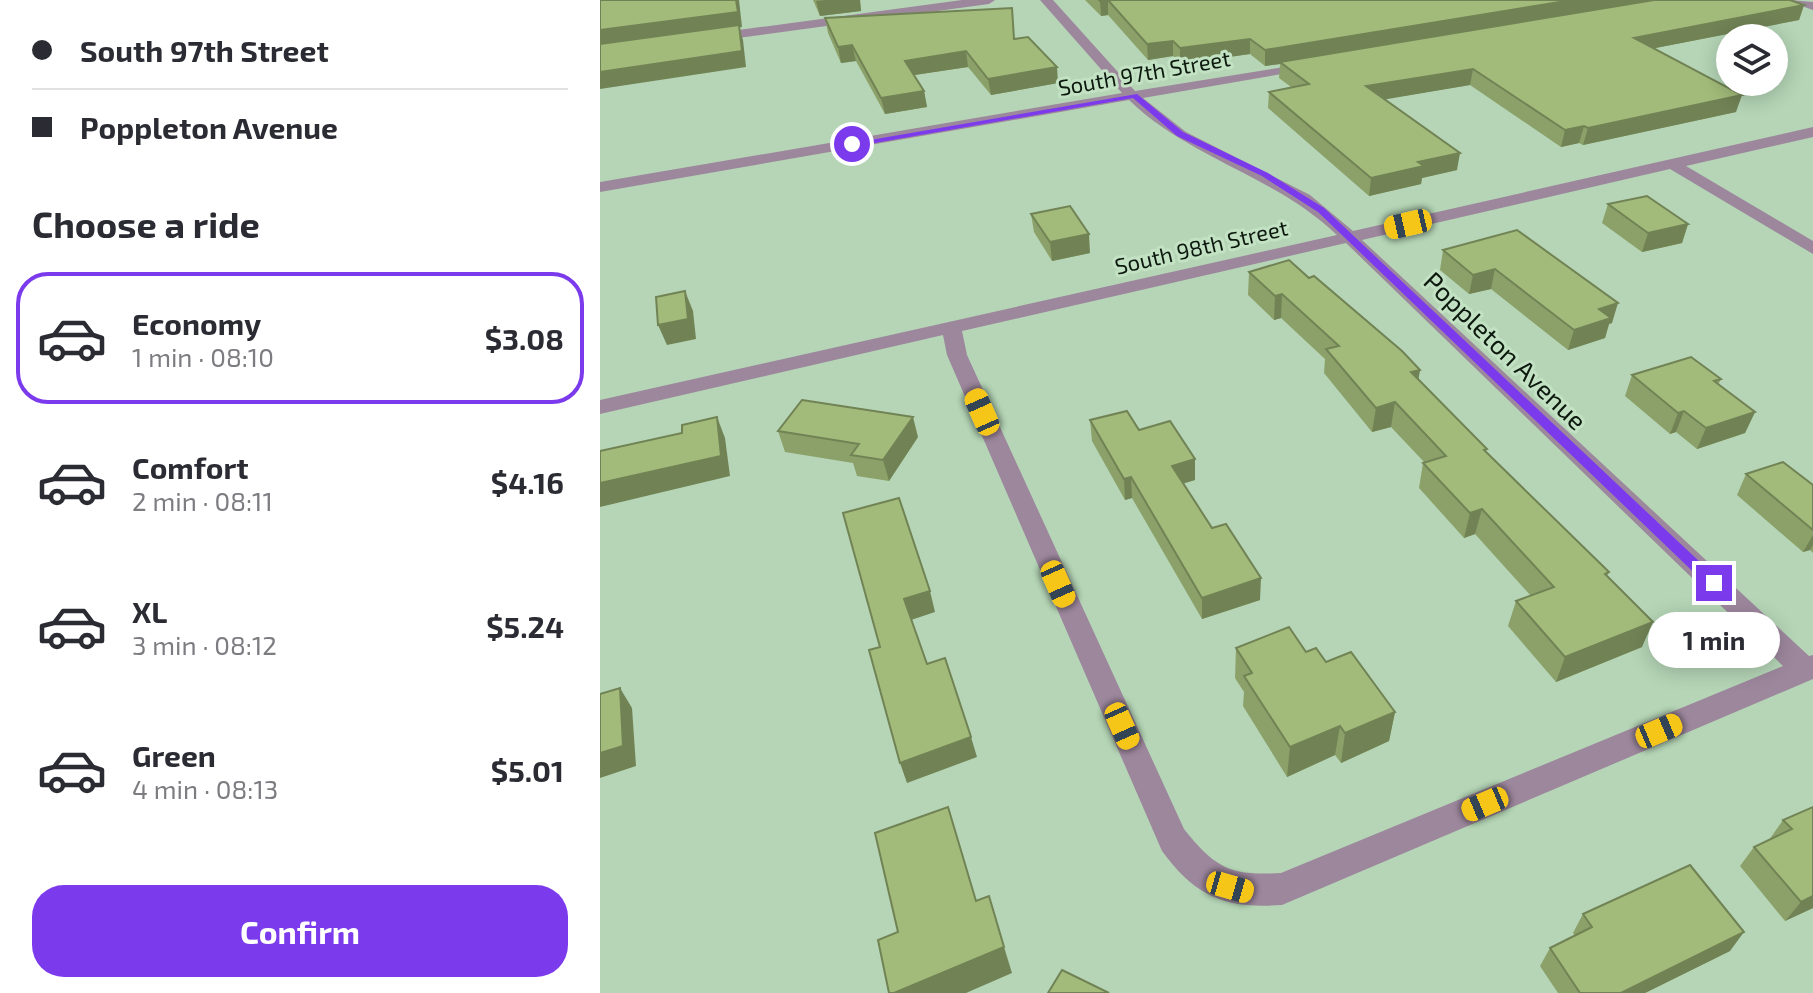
<!DOCTYPE html>
<meta charset="utf-8">
<style>
body{margin:0;font-family:"Exo 2",sans-serif;background:#f7f7f7;color:#2b2b33;height:100vh;display:flex;flex-direction:column;font-size:30px;white-space:nowrap}
*{box-sizing:border-box;margin:0}
p{font-size:26px;color:#7c7c81}
.icon{flex:none;width:44px;height:44px;fill:none;stroke:currentColor;stroke-width:2;stroke-linecap:round;stroke-linejoin:round}
.map{position:relative;flex:1;overflow:hidden}
.panel{display:flex;flex-direction:column;background:#fff;width:600px}
.panel>*{flex:none}
.guide{display:grid;align-content:center;height:176px;padding:0 32px;background:#fff}
.controls{position:absolute;left:1116px;top:24px;display:grid;gap:16px}
.controls a{display:grid;place-items:center;width:72px;height:72px;border-radius:50%;background:#fff;box-shadow:0 4px 20px #0003;font-size:40px}
.end{position:absolute;width:36px;height:36px;margin:-18px;border:10px solid #7c3aed;background:#fff;box-shadow:0 0 0 4px #fff}
.from{border-radius:50%}
.bubble{position:absolute;height:56px;border-radius:28px;background:#fff;box-shadow:0 4px 20px #0003;font-size:26px;font-weight:700;line-height:56px;text-align:center}
.car{position:absolute;width:24px;height:48px;margin:-24px -12px;border-radius:10px;box-shadow:0 0 6px 2px #0007;background:linear-gradient(#f5c518 24%,#345 0 40%,#f5c518 0 76%,#345 0 86%,#f5c518 0)}
.guide b{display:flex;align-items:center;gap:28px;height:76px;font-size:30px}
.guide b+b{border-top:2px solid #e1e1e2}
.guide i{width:20px;height:20px;background:#2b2b33}
ul{padding:0;list-style:none}
li{display:flex;align-items:center;gap:24px;height:132px;margin:0 16px 12px;padding:0 16px;border:4px solid transparent;border-radius:32px}
li div{flex:1}
li b{display:block;font-size:30px}
li em{font-style:normal;font-weight:700}
li.active{border-color:#7c3aed}
li>.icon{width:72px;height:72px;stroke-width:1.5}
h2{padding:0 32px;font-size:36px;line-height:96px}
.primary-button{display:flex;gap:16px;margin-top:auto;padding:16px 32px}
.primary-button a{flex:1;height:92px;border-radius:32px;background:#7c3aed;color:#fff;font-size:32px;font-weight:700;line-height:92px;text-align:center}
main{display:flex;flex:1;min-height:0}
.map>svg:first-child{display:block}
.lines{fill:none;stroke-linecap:round;stroke-linejoin:round}
.minor{fill:#9d879d;fill-rule:evenodd}
.wall{fill:#8ba169}
.shaded-wall{fill:#718355}
.building{fill:#a2bb7a;stroke:#718355;stroke-width:2}
.route{fill:#7c3aed}
.labels{text-anchor:middle;dominant-baseline:central;stroke-width:6;stroke-linejoin:round;paint-order:stroke}
.far-street-label{font-size:22px;fill:#0d190e;stroke:#c2e2c3}
.street-label{font-size:26px;fill:#0d190e;stroke:#c2e2c3}
</style>
<main>
<section class="panel">
<div class="guide">
<b><i class="from"></i>South 97th Street</b>
<b><i></i>Poppleton Avenue</b>
</div>
<h2>Choose a ride</h2>
<ul>
<li class="active"><svg class="icon" aria-label="car" viewBox="0 0 24 24"><path d="M5 17H2v-5l4-1 3-4h7l3 4 3 1v5h-3M9 17h6M6 11h13"/><circle cx="7" cy="17" r="2"/><circle cx="17" cy="17" r="2"/></svg><div><b>Economy</b><p>1 min · 08:10</p></div><em>$3.08</em></li>
<li><svg class="icon" aria-label="car" viewBox="0 0 24 24"><path d="M5 17H2v-5l4-1 3-4h7l3 4 3 1v5h-3M9 17h6M6 11h13"/><circle cx="7" cy="17" r="2"/><circle cx="17" cy="17" r="2"/></svg><div><b>Comfort</b><p>2 min · 08:11</p></div><em>$4.16</em></li>
<li><svg class="icon" aria-label="car" viewBox="0 0 24 24"><path d="M5 17H2v-5l4-1 3-4h7l3 4 3 1v5h-3M9 17h6M6 11h13"/><circle cx="7" cy="17" r="2"/><circle cx="17" cy="17" r="2"/></svg><div><b>XL</b><p>3 min · 08:12</p></div><em>$5.24</em></li>
<li><svg class="icon" aria-label="car" viewBox="0 0 24 24"><path d="M5 17H2v-5l4-1 3-4h7l3 4 3 1v5h-3M9 17h6M6 11h13"/><circle cx="7" cy="17" r="2"/><circle cx="17" cy="17" r="2"/></svg><div><b>Green</b><p>4 min · 08:13</p></div><em>$5.01</em></li>
</ul>
<div class="primary-button"><a>Confirm</a></div>
</section>
<div class="map">
<svg width="1213" height="993" viewBox="0 0 1213 993">
<rect width="100%" height="100%" fill="#b5d5b6"/>
<g class="lines">
<g class="minor">
<path d="M362 0H395L389 4 109 42 103 38 109 34Z"/>
<path d="M440 0H453L535 91 716 62V68L711 69 543 98 586 132 710 195 753 231 1213 127V137L1086 166 1213 241V254L1070 169 762 240 1209 656 1213 655V679L682 905C625 909 596 897 562 851L347 355 343 335 0 414V400L737 235C676 176 590 159 529 100L0 192V182L522 93ZM746 243 1183 666 681 873C631 876 616 869 584 829L367 355 362 331Z"/>
<path d="M1191 0 1213 2V10L1193 3Z"/>
</g>
</g>
<g class="wall">
<path d="M213 0H260L261 11 220 16Z"/>
<path d="M485 0H1190L1204 5 1199 20 1055 48 1136 112 983 145 979 143 961 147 870 85 784 99 857 170 822 178 821 184 769 196 668 108 669 92 691 87 679 78 680 64 665 66 650 54 580 64 573 56 548 60 508 15 501 16Z"/>
<path d="M225 18 415 39 458 83 391 95 368 67 314 75 324 91 327 107 285 114 256 61 241 63 228 33Z"/>
<path d="M1008 204 1088 224 1082 243 1042 252 1002 223Z"/>
<path d="M431 214 490 253 452 261 434 232Z"/>
<path d="M917 230 1012 323 1009 324 1005 338 968 350 891 289 869 294 840 270 843 250Z"/>
<path d="M649 272 820 370 818 379 886 453 1009 572 1007 576 1042 647 956 682 908 626 916 601 931 596 875 534 864 538 819 488 823 463H825L791 427 772 432 724 373 725 359 681 318 674 320 648 295Z"/>
<path d="M1032 375 1121 379 1118 385 1155 412 1145 433 1097 449 1076 432 1070 434 1025 396Z"/>
<path d="M490 420 539 430 595 480 583 483 660 600 602 619 532 498 525 500 492 441Z"/>
<path d="M178 431 318 437 289 481 257 476 253 463 185 452Z"/>
<path d="M1146 474 1213 485V553L1210 550 1203 552 1137 495Z"/>
<path d="M636 648 706 652 726 662 795 712 789 741 741 763 735 755 687 777 643 706 644 692 635 678Z"/>
<path d="M1213 807V908L1185 921 1140 866 1154 847 1169 840 1183 820Z"/>
<path d="M983 914 1130 951 1045 993H958L940 966 950 948 975 936 973 933Z"/>
</g>
<g class="shaded-wall">
<path d="M136 0H139L142 27H139L143 40 146 67 0 89V30Z"/>
<path d="M225 0H260L261 11 220 16 216 1Z"/>
<path d="M508 0V15L501 16 500 1Z"/>
<path d="M972 0H1056L680 62V64L665 66V50Z"/>
<path d="M1204 5 1199 20 1030 53 1034 38Z"/>
<path d="M650 39V54L580 64V48Z"/>
<path d="M573 41V56L548 60 547 44Z"/>
<path d="M252 45 256 61 241 63 238 47Z"/>
<path d="M366 51 368 67 308 76 305 61Z"/>
<path d="M457 67 458 83 391 95 388 79Z"/>
<path d="M873 69 870 85 764 103 766 86Z"/>
<path d="M324 91 327 107 285 114 281 98Z"/>
<path d="M1142 95 1136 112 983 145 988 128Z"/>
<path d="M984 126 979 143 961 147 965 130Z"/>
<path d="M860 153 857 170 822 178 821 184 769 196 771 178 818 162Z"/>
<path d="M1088 224 1082 243 1042 252 1048 233Z"/>
<path d="M489 234 490 253 452 261 450 242Z"/>
<path d="M895 269 891 289 869 294 873 275Z"/>
<path d="M85 291 93 311 96 339 67 345 58 325Z"/>
<path d="M682 294 681 318 674 320 675 296Z"/>
<path d="M1018 303 1012 323 1009 324 1005 338 968 350 974 330 999 309Z"/>
<path d="M820 370 816 394 811 372Z"/>
<path d="M795 402 791 427 772 432 776 408Z"/>
<path d="M1084 411 1076 432 1070 434 1078 413Z"/>
<path d="M1155 412 1145 433 1097 449 1106 428Z"/>
<path d="M117 417 125 438 130 476 0 507V483Z"/>
<path d="M313 417 318 437 289 481 283 460Z"/>
<path d="M595 459V480L572 487V466Z"/>
<path d="M531 477 532 498 525 500 524 479Z"/>
<path d="M882 509 875 534 864 538 870 513Z"/>
<path d="M1213 535V545L1210 550 1203 552Z"/>
<path d="M661 578 660 600 602 619V598Z"/>
<path d="M330 591 335 612 311 620 304 599Z"/>
<path d="M1053 622 1042 647 956 682 965 657Z"/>
<path d="M20 688 32 708 36 766 0 778V753Z"/>
<path d="M795 712 789 741 741 763 745 733Z"/>
<path d="M740 726 735 755 687 777 690 747Z"/>
<path d="M371 737 377 757 307 783 300 763Z"/>
<path d="M1213 896V908L1185 921 1201 902Z"/>
<path d="M1144 932 1130 951 1045 993H1021Z"/>
<path d="M404 947 412 973 366 993H294Z"/>
</g>
<g class="building">
<path d="M0 0H136L138 12 0 30Z"/>
<path d="M499 0H972L665 50 650 39 580 48 573 41 547 44 508 0 500 1Z"/>
<path d="M1054 0H1190L1204 5 1034 38 1142 95 988 128 984 126 965 130 873 69 766 86 860 153 818 162 824 166 771 178 669 92 709 84 680 62Z"/>
<path d="M412 8 414 39 428 37 457 67 388 79 366 51 305 61 324 91 281 98 252 45 238 47 225 18Z"/>
<path d="M139 25 142 51 0 72V44Z"/>
<path d="M1047 196 1088 224 1048 233 1008 204Z"/>
<path d="M470 206 489 234 450 242 431 214Z"/>
<path d="M917 230 1018 303 999 309 1011 318 974 330 895 269 873 275 843 250Z"/>
<path d="M689 260 709 278 714 276 802 351 820 370 811 372 887 449 884 450 1009 572 1005 574 1053 622 965 657 916 601 954 587 882 509 870 513 823 463 846 456 795 402 776 408 726 349 739 346 682 294 675 296 649 272Z"/>
<path d="M85 291 88 319 58 325 56 297Z"/>
<path d="M1091 357 1121 379 1114 381 1155 412 1106 428 1084 411 1078 413 1032 375Z"/>
<path d="M202 400 313 417 283 460 251 455 259 444 178 431Z"/>
<path d="M527 411 539 430 570 421 595 459 572 466 612 528 626 524 661 578 602 598 531 477 524 479 490 420Z"/>
<path d="M117 417 121 456 0 483V451L82 433V425Z"/>
<path d="M1183 462 1213 485V530L1146 474Z"/>
<path d="M299 498 330 591 304 599 327 664 345 658 371 737 300 763 269 650 280 647 243 513Z"/>
<path d="M689 627 706 652 716 648 726 662 751 652 795 712 745 733 740 726 690 747 644 676 652 673 636 648Z"/>
<path d="M20 688 23 746 0 753V694Z"/>
<path d="M348 807 376 901 389 896 404 947 294 993H289L278 940 298 932 275 833Z"/>
<path d="M1213 807V896L1201 902 1154 847 1192 829 1183 820Z"/>
<path d="M1090 865 1144 932 1021 993H980L950 948 992 927 983 914Z"/>
<path d="M462 970 509 993H448Z"/>
</g>
<path class="route" d="M537 94 583 132 668 173 724 208 1119 580V587H1109L718 212 662 176 577 136 533 98 252 147 247 144Z"/>
<g class="labels">
<g class="far-street-label">
<text transform="translate(544 72) rotate(-10)">South 97th Street</text>
<text transform="translate(601 246) rotate(-13)">South 98th Street</text>
</g>
<g class="street-label">
<text transform="translate(906 350) rotate(44)">Poppleton Avenue</text>
</g>
</g>
</svg>
<div class="controls">
<a><svg class="icon" aria-label="layers" viewBox="0 0 24 24"><path d="M12 4l9 5-9 5-9-5zM3 14l9 5 9-5"/></svg></a>
</div>
<i class="end from" style="left:252px;top:144px"></i>
<i class="end" style="left:1114px;top:583px"></i>
<div class="bubble" style="left:1048px;top:612px;width:132px">1 min</div>
<i class="car" style="left:808px;top:224px;rotate:257deg"></i>
<i class="car" style="left:382px;top:412px;rotate:336deg"></i>
<i class="car" style="left:458px;top:584px;rotate:156deg"></i>
<i class="car" style="left:522px;top:726px;rotate:156deg"></i>
<i class="car" style="left:1059px;top:731px;rotate:67deg"></i>
<i class="car" style="left:885px;top:804px;rotate:247deg"></i>
<i class="car" style="left:630px;top:887px;rotate:106deg"></i>
</div>
</main>
